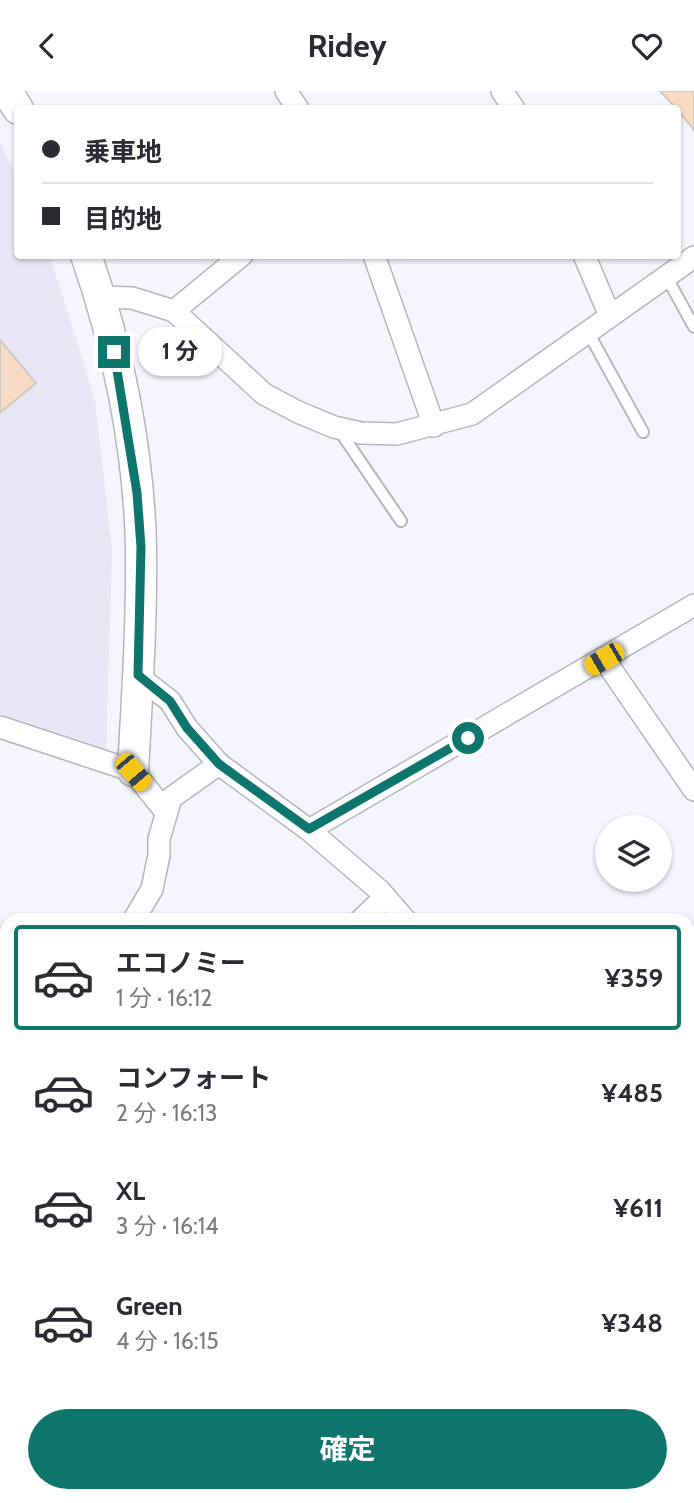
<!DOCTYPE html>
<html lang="ja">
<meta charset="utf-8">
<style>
body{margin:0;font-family:Cabin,"Noto Sans JP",sans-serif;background:#f7f7f7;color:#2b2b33;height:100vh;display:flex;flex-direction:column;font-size:26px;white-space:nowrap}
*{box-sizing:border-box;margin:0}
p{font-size:23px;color:#7c7c81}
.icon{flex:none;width:38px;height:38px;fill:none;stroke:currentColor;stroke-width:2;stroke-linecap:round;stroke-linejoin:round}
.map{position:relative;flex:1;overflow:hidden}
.panel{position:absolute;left:0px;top:822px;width:695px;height:590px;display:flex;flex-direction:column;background:#fff;border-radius:21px 21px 0 0;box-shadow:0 2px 5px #0004}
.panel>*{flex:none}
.top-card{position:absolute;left:14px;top:14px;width:667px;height:154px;border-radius:7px;box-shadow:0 2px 5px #0004;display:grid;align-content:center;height:154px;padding:0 28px;background:#fff}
.controls{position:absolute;left:595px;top:724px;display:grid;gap:14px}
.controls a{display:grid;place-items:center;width:77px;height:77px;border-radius:50%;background:#fff;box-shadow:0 2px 5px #0004;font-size:35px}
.end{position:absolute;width:32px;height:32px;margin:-16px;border:9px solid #0f766e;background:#fff;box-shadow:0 0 0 4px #fff}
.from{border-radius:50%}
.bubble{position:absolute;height:49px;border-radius:24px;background:#fff;box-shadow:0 2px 5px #0004;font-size:23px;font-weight:700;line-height:49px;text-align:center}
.car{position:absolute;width:21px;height:42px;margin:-21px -10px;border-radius:9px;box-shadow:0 0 5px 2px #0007;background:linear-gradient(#f5c518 24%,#345 0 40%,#f5c518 0 76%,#345 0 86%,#f5c518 0)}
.top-card b{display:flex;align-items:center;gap:24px;height:66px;font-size:26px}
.top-card b+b{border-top:2px solid #e1e1e2}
.top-card i{width:18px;height:18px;background:#2b2b33}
ul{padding:12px 0 0;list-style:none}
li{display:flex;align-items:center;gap:21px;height:105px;margin:0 14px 10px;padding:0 14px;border:4px solid transparent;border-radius:7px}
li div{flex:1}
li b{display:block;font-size:26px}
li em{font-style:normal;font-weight:700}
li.active{border-color:#0f766e}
li>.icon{width:63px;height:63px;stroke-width:1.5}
.primary-button{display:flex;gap:14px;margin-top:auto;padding:14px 28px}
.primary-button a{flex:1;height:80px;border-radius:42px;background:#0f766e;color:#fff;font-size:28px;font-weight:700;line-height:80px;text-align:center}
header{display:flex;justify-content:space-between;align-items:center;height:91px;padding:0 28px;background:#fff;font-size:32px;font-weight:700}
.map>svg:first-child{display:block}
.built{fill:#e7e7f6}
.building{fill:#f8dbc2;stroke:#cfc8c1;stroke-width:2}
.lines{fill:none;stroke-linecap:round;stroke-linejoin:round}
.lane-casing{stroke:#b6b5be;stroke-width:14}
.street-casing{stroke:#b6b5be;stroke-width:24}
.secondary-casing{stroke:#b6b5be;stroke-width:33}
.lane{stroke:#fff;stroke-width:10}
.street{stroke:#fff;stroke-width:21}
.secondary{stroke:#fff;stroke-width:30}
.route{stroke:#0f766e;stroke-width:9}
</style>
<header><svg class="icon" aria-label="back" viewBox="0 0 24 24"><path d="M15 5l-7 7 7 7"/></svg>Ridey<svg class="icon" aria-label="heart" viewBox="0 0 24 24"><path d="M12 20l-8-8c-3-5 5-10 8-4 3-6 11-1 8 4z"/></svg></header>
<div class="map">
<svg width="694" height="1412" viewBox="0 0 694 1412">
<rect width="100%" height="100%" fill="#f5f5fe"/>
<path class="built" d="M0 51 17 87 18 164 50 165 95 309 112 459 106 660 0 623Z"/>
<g class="building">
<path d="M660 0H694V39L677 18Z"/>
<path d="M0 249 36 292 0 322Z"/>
</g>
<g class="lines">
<defs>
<g id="lane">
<path d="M666 185 694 236"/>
<path d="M588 241 643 341"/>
<path d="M339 339 401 430"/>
<path d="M0 1369 7 1364"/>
<path d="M378 1412 382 1405"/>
</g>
<g id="street">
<path d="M286 0 298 18"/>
<path d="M502 0 514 18"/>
<path d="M374 164 434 335"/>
<path d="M584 164 610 225"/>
<path d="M101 206 132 207 174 220 264 303 298 321 334 336 361 342 397 343 472 323 694 166"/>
<path d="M174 220 242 164"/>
<path d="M604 568 694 699"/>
<path d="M138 585 170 610 187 637 219 673 309 739 379 799 406 830"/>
<path d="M0 636 133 680 165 720"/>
<path d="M309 739 694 514"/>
<path d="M133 830 152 798 159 764V748L171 707 219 673"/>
<path d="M360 830 385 806"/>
<path d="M0 994 7 983"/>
<path d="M688 1129 694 1134"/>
<path d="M688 1165 694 1157"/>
<path d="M0 1221 7 1228"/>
<path d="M688 1333 694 1324"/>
<path d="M160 1405 162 1412"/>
<path d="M566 1405 573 1412"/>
<path d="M86 1412 87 1405"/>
<path d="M638 1412 642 1405"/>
</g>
<g id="secondary">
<path d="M7 0 18 18"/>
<path d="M86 164C118 255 139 360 141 457 142 531 137 606 133 680"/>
</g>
</defs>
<use href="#lane" class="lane-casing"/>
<use href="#street" class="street-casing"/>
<use href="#secondary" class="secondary-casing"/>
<use href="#lane" class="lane"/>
<use href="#street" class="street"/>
<use href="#secondary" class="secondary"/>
</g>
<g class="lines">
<path class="route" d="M114 261 137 402 141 456 138 584 170 610 187 637 219 673 309 738 468 647"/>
</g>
</svg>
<div class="controls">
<a><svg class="icon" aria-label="layers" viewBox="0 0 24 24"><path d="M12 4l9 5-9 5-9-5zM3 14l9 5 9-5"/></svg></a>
</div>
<i class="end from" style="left:468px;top:647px"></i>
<i class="end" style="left:114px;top:261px"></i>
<div class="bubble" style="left:138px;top:236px;width:84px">1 分</div>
<i class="car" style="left:604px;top:568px;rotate:240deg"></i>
<i class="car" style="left:133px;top:681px;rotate:140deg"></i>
<div class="top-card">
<b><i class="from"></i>乗車地</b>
<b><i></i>目的地</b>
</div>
<section class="panel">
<ul>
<li class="active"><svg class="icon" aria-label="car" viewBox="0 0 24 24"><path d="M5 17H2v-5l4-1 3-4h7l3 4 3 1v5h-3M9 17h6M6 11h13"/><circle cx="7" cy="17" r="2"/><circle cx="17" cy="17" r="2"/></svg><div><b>エコノミー</b><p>1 分 · 16:12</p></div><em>¥359</em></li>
<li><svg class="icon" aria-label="car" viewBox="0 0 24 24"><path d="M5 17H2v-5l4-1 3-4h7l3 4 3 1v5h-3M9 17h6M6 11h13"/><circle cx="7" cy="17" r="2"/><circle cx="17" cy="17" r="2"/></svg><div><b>コンフォート</b><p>2 分 · 16:13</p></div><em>¥485</em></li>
<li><svg class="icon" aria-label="car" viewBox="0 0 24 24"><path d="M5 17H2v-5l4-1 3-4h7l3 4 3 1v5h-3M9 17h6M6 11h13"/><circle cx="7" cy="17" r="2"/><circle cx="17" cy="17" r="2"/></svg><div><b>XL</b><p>3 分 · 16:14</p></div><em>¥611</em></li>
<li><svg class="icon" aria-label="car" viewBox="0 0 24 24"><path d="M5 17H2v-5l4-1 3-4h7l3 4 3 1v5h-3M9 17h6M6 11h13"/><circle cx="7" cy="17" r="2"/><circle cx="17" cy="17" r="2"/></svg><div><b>Green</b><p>4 分 · 16:15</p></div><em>¥348</em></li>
</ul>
<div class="primary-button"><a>確定</a></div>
</section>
</div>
